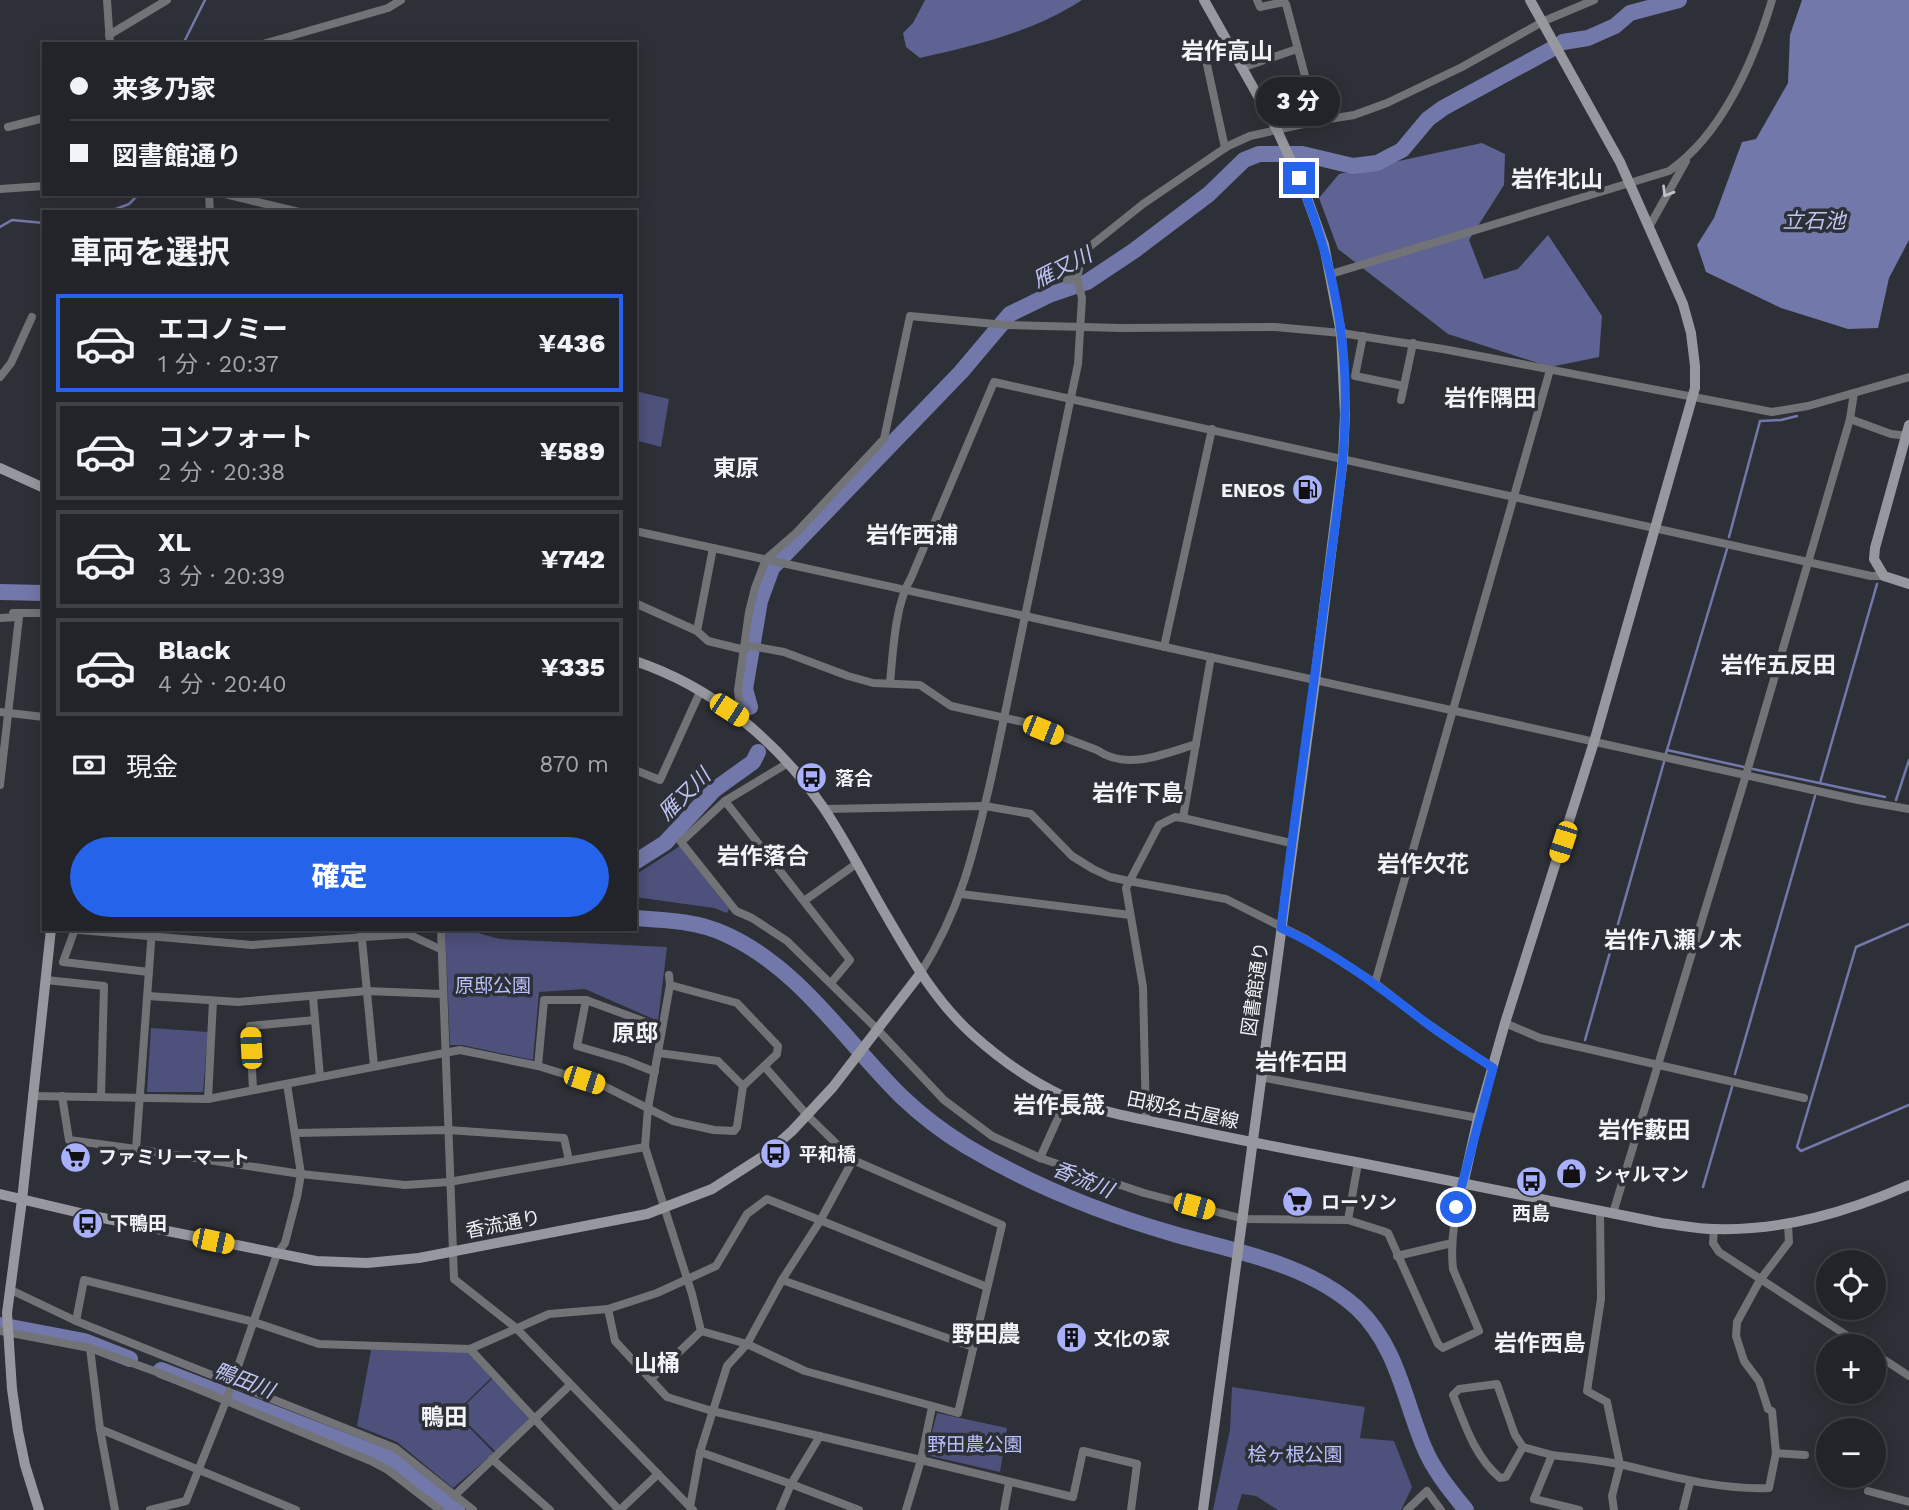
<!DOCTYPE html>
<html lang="ja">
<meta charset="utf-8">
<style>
body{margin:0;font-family:"Work Sans","Noto Sans JP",sans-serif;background:#2e3035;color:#f1f3f6;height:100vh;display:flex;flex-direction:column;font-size:26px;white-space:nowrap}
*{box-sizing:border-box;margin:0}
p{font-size:23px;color:#a2a4a8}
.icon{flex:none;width:38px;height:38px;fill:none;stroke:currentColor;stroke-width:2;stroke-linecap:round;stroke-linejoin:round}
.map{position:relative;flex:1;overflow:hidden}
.sheet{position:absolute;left:42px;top:210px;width:595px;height:721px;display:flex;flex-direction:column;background:#222429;border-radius:0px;box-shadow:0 4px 18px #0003,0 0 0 2px #3f4146}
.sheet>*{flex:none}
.hud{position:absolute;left:42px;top:42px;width:595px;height:154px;border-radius:0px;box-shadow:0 4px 18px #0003,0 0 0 2px #3f4146;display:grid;align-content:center;height:154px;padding:0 28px;background:#222429}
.fabs{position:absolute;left:1816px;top:1250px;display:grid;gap:14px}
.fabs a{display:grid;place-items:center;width:70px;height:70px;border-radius:50%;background:#222429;box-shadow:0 4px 18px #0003,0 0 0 2px #3f4146;font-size:35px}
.end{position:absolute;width:32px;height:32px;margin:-16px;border:9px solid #2563eb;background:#fff;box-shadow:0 0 0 4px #fff}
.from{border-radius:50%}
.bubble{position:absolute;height:49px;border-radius:24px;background:#222429;box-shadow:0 4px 18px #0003,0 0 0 2px #3f4146;font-size:23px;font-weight:800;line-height:49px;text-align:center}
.car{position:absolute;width:21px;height:42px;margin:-21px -10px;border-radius:9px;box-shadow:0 0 5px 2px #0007;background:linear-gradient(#f5c518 24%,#345 0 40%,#f5c518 0 76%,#345 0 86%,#f5c518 0)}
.hud b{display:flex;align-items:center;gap:24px;height:66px;font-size:26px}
.hud b+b{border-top:2px solid #3f4146}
.hud i{width:18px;height:18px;background:#f1f3f6}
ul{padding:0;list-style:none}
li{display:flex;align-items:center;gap:21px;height:98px;margin:0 14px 10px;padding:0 14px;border:4px solid #3f4146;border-radius:0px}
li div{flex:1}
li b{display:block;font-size:26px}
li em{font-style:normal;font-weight:800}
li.selected{border-color:#2563eb}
li>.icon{width:63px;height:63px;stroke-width:1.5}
h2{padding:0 28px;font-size:32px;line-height:84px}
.pay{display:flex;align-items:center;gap:18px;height:77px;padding:0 28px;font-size:26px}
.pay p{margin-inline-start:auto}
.action{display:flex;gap:14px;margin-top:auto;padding:14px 28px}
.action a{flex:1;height:80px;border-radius:42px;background:#2563eb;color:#fff;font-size:28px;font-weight:800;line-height:80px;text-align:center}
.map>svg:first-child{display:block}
.green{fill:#4d517c}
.forest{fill:#5e6393}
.water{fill:#7378aa}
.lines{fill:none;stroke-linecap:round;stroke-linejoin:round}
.stream{stroke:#7378aa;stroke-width:2.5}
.river{stroke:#7378aa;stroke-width:16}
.street{stroke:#727377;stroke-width:8}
.secondary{stroke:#97989f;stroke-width:10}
.oneway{stroke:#bfc0c5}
.route{stroke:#2563eb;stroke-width:9}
.labels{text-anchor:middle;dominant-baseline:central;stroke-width:7;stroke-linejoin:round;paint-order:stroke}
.poi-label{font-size:19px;font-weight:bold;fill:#f2f3f9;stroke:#2e3037;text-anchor:start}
.park-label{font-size:19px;fill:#b9c1fd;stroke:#2e3037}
.street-label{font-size:19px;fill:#f2f3f9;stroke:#2e3037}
.water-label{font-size:21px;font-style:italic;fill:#c0c6f4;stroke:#2e3037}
.quarter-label{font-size:23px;font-weight:bold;fill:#f2f3f9;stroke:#2e3037}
</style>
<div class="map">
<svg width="1909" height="1510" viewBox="0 0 1909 1510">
<rect width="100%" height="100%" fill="#2e3037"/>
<g class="green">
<path d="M635 391 669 399 661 447 635 440Z"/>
<path d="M680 846 729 909 727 913 714 908 635 897V875Z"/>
<path d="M445 929H463L500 939 667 947 658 1021 585 989 539 992 533 1060 462 1045H450Z"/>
<path d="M151 1028 208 1032 203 1092H147Z"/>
<path d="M371 1350 470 1351 492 1377 455 1413 494 1453 453 1488 397 1442 357 1426Z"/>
<path d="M493 1378 529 1419 496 1452 457 1413Z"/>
<path d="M1232 1387 1365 1407 1360 1438 1394 1441 1412 1487 1401 1510H1278L1256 1496 1242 1494 1237 1510H1213L1230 1430Z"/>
<path d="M937 1413 1007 1428 1000 1472 926 1455Z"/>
</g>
<g class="forest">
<path d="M925 0H1082C1033 32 977 45 920 58L906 47 903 33 913 23Z"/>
<path d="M1482 143 1505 154 1504 185 1469 240 1484 279 1518 269 1548 235 1602 316 1599 357 1550 367 1448 334 1338 249 1319 198 1339 174Z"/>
</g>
<path class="water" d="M1802 0H1909V240L1889 278 1878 328 1848 329 1781 308 1706 272 1697 245 1714 218 1742 142 1756 139 1788 83 1790 35Z"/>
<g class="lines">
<g class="stream">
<path d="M183 44 205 0"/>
<path d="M108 212 129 204 139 194"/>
<path d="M0 227 12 220 44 223"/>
<path d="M1729 537 1760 421 1781 420 1797 416"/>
<path d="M1667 750 1727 549"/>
<path d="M1666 753 1667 750 1744 767"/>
<path d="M1753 769 1885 797"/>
<path d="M1820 783 1877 584"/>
<path d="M1896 800 1909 760"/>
<path d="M1909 924 1856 947 1797 1147 1801 1151 1909 1105"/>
<path d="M1585 1040 1664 762"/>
<path d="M1735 1074 1815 796"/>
<path d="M1703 1187 1732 1087"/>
</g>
<g class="river">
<path d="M1563 42 1588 38 1615 26 1630 13 1679 0"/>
<path d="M0 592 44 593"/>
<path d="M750 707 745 689 760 601 772 568 961 372 1010 314 1049 295 1087 282 1135 250 1209 194 1244 160 1259 154H1302L1353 166 1377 163 1402 150 1428 119 1443 108 1550 50"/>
<path d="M635 862 665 843 714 790 753 762 758 752"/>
<path d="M635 918C666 920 697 921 725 934 799 967 846 1042 902 1097 921 1115 943 1132 966 1146 1031 1185 1101 1213 1174 1234 1236 1252 1307 1263 1357 1308 1397 1346 1404 1399 1424 1447 1434 1471 1450 1490 1466 1510"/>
<path d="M0 1325 84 1341 130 1359"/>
<path d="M161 1370 389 1458 457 1510"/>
</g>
<g class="street">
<path d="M107 0 110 44"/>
<path d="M1257 0 1260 7 1284 2 1286 4 1317 121"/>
<path d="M109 35 167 0"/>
<path d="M263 44 388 8 401 0"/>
<path d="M1204 51 1225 148"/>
<path d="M1241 68 1297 49"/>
<path d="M8 127 44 118"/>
<path d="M0 189 44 186"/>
<path d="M209 194 210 212"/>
<path d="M225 194 299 212"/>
<path d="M1649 227 1686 161"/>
<path d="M1331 274 1669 171C1722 135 1754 60 1772 0"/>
<path d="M1067 280 1077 278 1082 256 1088 248 1143 204 1228 146 1250 136 1317 121 1354 115 1387 103 1462 67 1544 21 1594 0"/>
<path d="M1363 336 1355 376 1404 386"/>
<path d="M0 377 11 363 32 317"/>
<path d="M1401 400 1413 343"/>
<path d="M1850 419 1891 434 1909 436"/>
<path d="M635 531 1025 616 1078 364 1082 298 1077 278"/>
<path d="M635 603 697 631 708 641 745 650"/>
<path d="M13 613H44"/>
<path d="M0 618 19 617 0 785"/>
<path d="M697 631 713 548"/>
<path d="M745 645 784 652 848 676 873 683 920 685 951 706 1023 722 1097 750C1127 771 1164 754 1196 744"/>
<path d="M1164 647 1212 429"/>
<path d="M890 683C893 652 895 604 911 578L994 382 1871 576H1884"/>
<path d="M0 712 44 717"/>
<path d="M741 718 738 690 749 612 755 588 766 559 796 533 884 439 910 316 1005 325 1122 328 1275 327 1341 333 1443 349 1772 412 1808 406 1909 377"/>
<path d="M788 763 725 801 681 842 736 911 752 918 787 941 877 1029 944 1100 992 1136 1040 1158 1144 1193 1244 1219 1348 1220 1383 1231 1388 1233 1438 1344 1443 1348 1479 1331 1453 1269C1450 1241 1455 1212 1463 1185"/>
<path d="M635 770 660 780 700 692"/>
<path d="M725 801 850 960 831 983"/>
<path d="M824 809 985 806 1031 814 1072 856 1093 869 1110 877 1129 881 1226 899 1304 938 1375 983 1421 1019 1493 1068"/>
<path d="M1183 818 1291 843"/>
<path d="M961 894 1130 915"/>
<path d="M804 901 856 864"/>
<path d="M68 929 252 945 408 934 440 949"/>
<path d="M75 929 63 962 149 972"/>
<path d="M152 929 136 1149 301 1174 405 1185 449 1182 645 1147"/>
<path d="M361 929 374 1066"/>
<path d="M441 929 454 1279 516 1328 693 1510"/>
<path d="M920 974C961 909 974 852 991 779 1003 724 1014 670 1025 616L1858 800 1909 809"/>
<path d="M669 975 670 985 648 1108 645 1147 692 1294 701 1331 747 1344 805 1371 958 1413 1002 1225 853 1160 807 1115 764 1066"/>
<path d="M46 980 104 986 101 1096"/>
<path d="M1375 983 1550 370"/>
<path d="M148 996 238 1002 367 991 442 994"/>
<path d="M313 997 320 1077"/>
<path d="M586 1000 577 1046 625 1060 655 1072"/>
<path d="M1505 1023 1540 1038 1804 1098"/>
<path d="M659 1053 718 1061 743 1086"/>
<path d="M538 1066 544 1000H586L662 1028"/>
<path d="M1260 1077 1478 1118"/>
<path d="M253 1090 250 1026 315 1020"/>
<path d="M32 1096 208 1099 460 1050 538 1066 606 1087 673 1121 714 1130 734 1131 737 1127 743 1086 777 1054 778 1046 737 1003 670 985"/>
<path d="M62 1096 69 1140 136 1149"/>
<path d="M208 1099 213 1001"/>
<path d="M1146 1120 1143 987 1126 888 1159 825 1175 817 1183 818 1211 657"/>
<path d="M295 1133 448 1130 564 1138 569 1160"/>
<path d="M1040 1158 1067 1098"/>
<path d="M1600 1211 1601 1299 1587 1391 1607 1402 1620 1465 1612 1496 1614 1510"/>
<path d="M1613 1213 1746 775 1850 419 1854 393"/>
<path d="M1348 1220 1358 1163"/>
<path d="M1714 1229 1713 1243 1719 1252 1863 1346"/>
<path d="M1397 1256 1452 1243"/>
<path d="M782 1280 973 1347"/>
<path d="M11 1290 76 1321 395 1448 473 1510"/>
<path d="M608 1309 615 1341 667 1397 712 1411 921 1460 906 1510"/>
<path d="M76 1321 84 1280 254 1322 319 1344 470 1349 549 1314 608 1309 657 1293 716 1266 747 1214 767 1199 987 1287"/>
<path d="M0 1331 90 1348 157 1372 371 1461 388 1470 440 1510"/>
<path d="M90 1348 100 1429 115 1510"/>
<path d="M470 1349 619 1510"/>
<path d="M1874 1353 1909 1376"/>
<path d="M651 1379 701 1331"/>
<path d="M932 1407 921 1460 1073 1497 1083 1451 1137 1464 1131 1510"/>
<path d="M100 1429 296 1510"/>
<path d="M820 1436 791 1484 859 1510"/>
<path d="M1523 1447 1506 1477 1500 1478C1475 1457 1465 1425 1453 1395L1459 1389 1497 1384 1515 1435 1523 1447 1552 1455"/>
<path d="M1776 1453 1805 1455"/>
<path d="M492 1459 550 1510"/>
<path d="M1868 1491 1909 1502"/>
<path d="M454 1496 570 1385"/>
<path d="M690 1507 700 1452"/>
<path d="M150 1510 186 1501 226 1401 277 1254 285 1243 297 1197 301 1174 287 1084"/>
<path d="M620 1510 658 1474"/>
<path d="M780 1510 791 1484 700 1452 727 1366 747 1344 782 1280 820 1221 853 1160"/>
<path d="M1004 1510 1009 1483"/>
<path d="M1407 1510 1427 1491 1441 1510"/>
<path d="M1579 1510 1534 1499 1552 1455C1576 1458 1600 1460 1623 1465 1672 1476 1718 1490 1769 1488L1776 1453 1772 1411 1768 1409 1759 1381 1744 1361 1736 1336 1737 1322 1760 1280 1789 1242 1788 1225"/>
<path d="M1683 1510 1690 1482"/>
</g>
<g class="secondary">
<path d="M1909 425 1875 548 1874 559 1884 576 1909 584"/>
<path d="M0 468 44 488"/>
<path d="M635 661C713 687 777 741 823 807 846 841 865 879 886 915 911 958 935 1001 973 1035 1000 1059 1032 1082 1065 1097 1101 1113 1141 1119 1179 1127 1238 1140 1297 1151 1356 1162 1458 1182 1559 1203 1661 1223 1679 1225 1697 1229 1715 1229 1783 1231 1847 1212 1909 1185"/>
<path d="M1463 1185 1478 1118 1505 1023 1594 742 1695 388V366L1691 333 1683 304 1620 162 1530 0"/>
<path d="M0 1194 93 1216 316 1261 367 1263 419 1258 647 1214 712 1189 765 1155 792 1131 833 1087 920 974"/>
<path d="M39 1510 25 1465 18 1431 12 1389 7 1313 22 1200 51 929"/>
<path d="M1203 1510 1315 681 1343 458 1345 414 1341 333 1324 245 1305 192 1277 130 1204 0"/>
</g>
</g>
<defs><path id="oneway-chevron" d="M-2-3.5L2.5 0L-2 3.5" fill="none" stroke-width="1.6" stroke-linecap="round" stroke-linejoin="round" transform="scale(1.75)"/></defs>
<use class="oneway" href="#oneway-chevron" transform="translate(1667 192) rotate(121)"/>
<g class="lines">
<path class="route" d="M1299 178C1330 253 1348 334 1345 416 1344 479 1332 543 1324 606 1310 713 1294 820 1281 928 1332 951 1377 985 1421 1019 1444 1037 1469 1052 1493 1068L1456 1207"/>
</g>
<defs>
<symbol id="fuel-disc" viewBox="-11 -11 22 22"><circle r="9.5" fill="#a8b0fc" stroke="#2e3037"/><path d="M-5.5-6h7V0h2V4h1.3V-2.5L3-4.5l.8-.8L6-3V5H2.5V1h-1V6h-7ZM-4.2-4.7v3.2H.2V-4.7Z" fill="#111"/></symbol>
<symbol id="bus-disc" viewBox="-11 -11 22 22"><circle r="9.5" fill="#a8b0fc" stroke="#2e3037"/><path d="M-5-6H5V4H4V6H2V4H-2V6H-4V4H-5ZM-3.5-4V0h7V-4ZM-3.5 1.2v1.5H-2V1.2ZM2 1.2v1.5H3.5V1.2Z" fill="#111"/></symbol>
<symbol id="supermarket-disc" viewBox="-11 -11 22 22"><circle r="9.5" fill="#a8b0fc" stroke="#2e3037"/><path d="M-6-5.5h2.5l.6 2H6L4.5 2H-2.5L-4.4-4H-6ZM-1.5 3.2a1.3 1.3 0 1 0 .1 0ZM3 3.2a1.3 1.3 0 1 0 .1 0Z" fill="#111"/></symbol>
<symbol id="shop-disc" viewBox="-11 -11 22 22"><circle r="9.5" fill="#a8b0fc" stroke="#2e3037"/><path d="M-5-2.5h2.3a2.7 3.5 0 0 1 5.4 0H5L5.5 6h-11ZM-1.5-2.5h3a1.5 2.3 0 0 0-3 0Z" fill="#111"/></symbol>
<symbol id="building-disc" viewBox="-11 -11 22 22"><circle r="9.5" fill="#a8b0fc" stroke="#2e3037"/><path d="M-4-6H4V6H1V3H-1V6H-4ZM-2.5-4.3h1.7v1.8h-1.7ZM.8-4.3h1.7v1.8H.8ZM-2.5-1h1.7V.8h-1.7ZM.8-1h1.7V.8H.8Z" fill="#111"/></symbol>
</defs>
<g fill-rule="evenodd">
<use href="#fuel-disc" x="1290" y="472" width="35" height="35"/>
<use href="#bus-disc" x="794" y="760" width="35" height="35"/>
<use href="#bus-disc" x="758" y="1136" width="35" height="35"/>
<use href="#supermarket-disc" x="58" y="1140" width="35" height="35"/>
<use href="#shop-disc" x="1554" y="1156" width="35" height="35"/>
<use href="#bus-disc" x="1514" y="1164" width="35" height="35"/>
<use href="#supermarket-disc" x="1280" y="1184" width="35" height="35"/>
<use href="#bus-disc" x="70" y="1206" width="35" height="35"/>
<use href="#building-disc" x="1054" y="1320" width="35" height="35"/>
</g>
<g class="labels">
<g class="poi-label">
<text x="1285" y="490" text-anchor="end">ENEOS</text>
<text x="835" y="778">落合</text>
<text x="799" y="1154">平和橋</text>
<text x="98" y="1157">ファミリーマート</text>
<text x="1594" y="1174">シャルマン</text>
<text x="1321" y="1202">ローソン</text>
<text x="1531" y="1213" text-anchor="middle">西島</text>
<text x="110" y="1223">下鴨田</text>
<text x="1094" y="1338">文化の家</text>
</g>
<g class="park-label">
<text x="493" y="985">原邸公園</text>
<text x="975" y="1444">野田農公園</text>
<text x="1295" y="1454">桧ヶ根公園</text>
</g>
<g class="street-label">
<text transform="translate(1255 989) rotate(-82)">図書館通り</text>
<text transform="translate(1183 1110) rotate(12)">田籾名古屋線</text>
<text transform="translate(503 1224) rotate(-11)">香流通り</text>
</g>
<g class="water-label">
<text x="1814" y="220">立石池</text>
<text transform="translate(1062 267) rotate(-27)">雁又川</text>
<text transform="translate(684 794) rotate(-45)">雁又川</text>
<text transform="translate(1083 1179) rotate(22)">香流川</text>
<text transform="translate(244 1380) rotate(21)">鴨田川</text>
</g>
<g class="quarter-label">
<text x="1227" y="51">岩作高山</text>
<text x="1557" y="179">岩作北山</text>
<text x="1490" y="398">岩作隅田</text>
<text x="736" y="468">東原</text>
<text x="912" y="535">岩作西浦</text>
<text x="1778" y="665">岩作五反田</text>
<text x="1138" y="793">岩作下島</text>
<text x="763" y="856">岩作落合</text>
<text x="1423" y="864">岩作欠花</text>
<text x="1673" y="940">岩作八瀬ノ木</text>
<text x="635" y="1033">原邸</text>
<text x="1301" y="1062">岩作石田</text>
<text x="1059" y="1105">岩作長筬</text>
<text x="1644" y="1130">岩作藪田</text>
<text x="986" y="1334">野田農</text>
<text x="1540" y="1343">岩作西島</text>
<text x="657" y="1363">山桶</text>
<text x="444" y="1417">鴨田</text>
</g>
</g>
</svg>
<div class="fabs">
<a><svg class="icon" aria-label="locate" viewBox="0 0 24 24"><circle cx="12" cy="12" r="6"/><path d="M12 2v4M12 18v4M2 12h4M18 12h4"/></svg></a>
<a>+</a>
<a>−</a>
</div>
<i class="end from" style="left:1456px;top:1207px"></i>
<i class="end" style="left:1299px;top:178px"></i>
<div class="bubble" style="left:1256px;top:77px;width:84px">3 分</div>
<i class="car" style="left:729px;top:710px;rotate:123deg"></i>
<i class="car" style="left:1043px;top:730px;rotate:112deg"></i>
<i class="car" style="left:1563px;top:842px;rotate:198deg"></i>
<i class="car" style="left:251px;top:1048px;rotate:357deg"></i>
<i class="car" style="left:584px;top:1080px;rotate:108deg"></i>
<i class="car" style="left:1194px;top:1206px;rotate:105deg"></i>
<i class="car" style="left:213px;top:1241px;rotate:102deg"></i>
<div class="hud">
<b><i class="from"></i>来多乃家</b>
<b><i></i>図書館通り</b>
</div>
<section class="sheet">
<h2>車両を選択</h2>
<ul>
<li class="selected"><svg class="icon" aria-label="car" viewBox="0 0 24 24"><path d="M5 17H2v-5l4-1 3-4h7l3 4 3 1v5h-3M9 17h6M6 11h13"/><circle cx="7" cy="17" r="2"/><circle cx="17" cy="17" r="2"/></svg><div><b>エコノミー</b><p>1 分 · 20:37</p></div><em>¥436</em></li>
<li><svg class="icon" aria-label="car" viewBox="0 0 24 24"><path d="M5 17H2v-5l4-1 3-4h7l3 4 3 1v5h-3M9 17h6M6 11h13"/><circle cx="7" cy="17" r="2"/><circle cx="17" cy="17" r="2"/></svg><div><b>コンフォート</b><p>2 分 · 20:38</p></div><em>¥589</em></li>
<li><svg class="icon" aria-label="car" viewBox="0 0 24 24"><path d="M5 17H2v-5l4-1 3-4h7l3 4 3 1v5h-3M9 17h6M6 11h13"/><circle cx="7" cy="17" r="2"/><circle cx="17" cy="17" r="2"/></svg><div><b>XL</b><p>3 分 · 20:39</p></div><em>¥742</em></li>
<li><svg class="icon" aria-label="car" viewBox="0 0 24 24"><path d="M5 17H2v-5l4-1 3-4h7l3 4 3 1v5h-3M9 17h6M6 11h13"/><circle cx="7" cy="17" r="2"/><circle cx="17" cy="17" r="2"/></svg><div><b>Black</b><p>4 分 · 20:40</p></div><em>¥335</em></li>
</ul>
<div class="pay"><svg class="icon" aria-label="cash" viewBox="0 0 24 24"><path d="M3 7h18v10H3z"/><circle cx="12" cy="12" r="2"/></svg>現金<p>870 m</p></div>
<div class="action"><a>確定</a></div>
</section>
</div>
